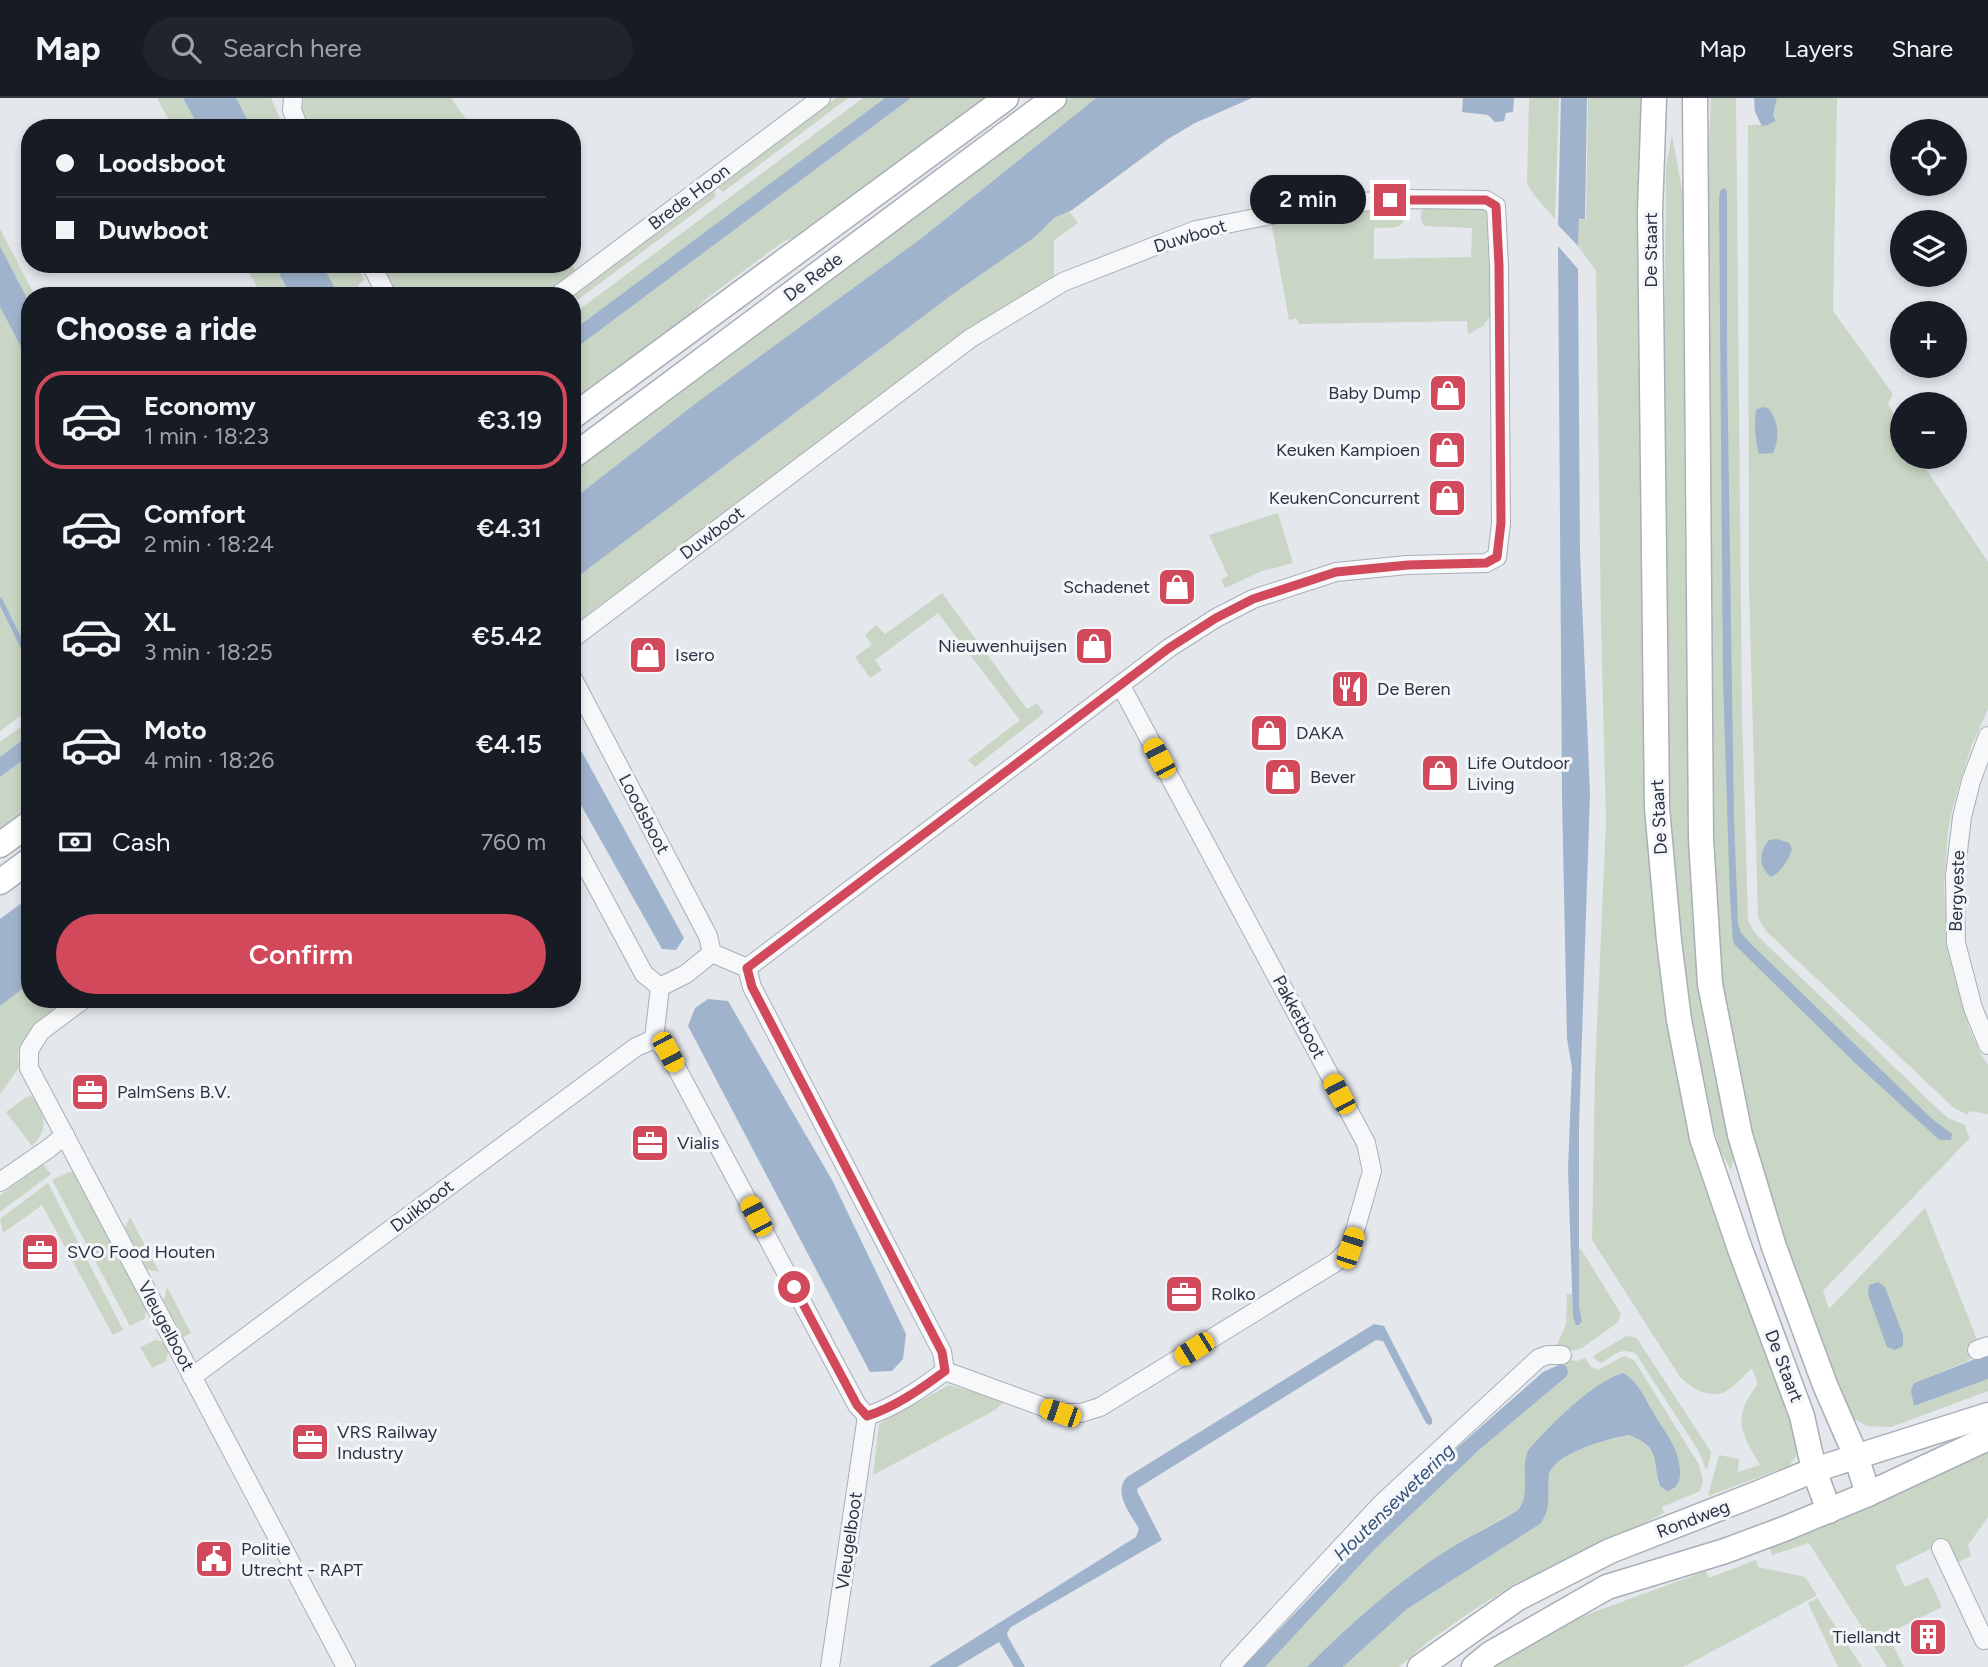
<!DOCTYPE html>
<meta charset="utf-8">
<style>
body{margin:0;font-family:Figtree,sans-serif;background:#20242c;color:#f1f3f6;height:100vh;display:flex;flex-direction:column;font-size:26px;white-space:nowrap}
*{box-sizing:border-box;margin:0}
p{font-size:23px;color:#9ea1a6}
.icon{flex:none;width:38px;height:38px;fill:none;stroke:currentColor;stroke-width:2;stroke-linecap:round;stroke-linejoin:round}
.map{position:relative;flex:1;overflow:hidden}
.panel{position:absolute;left:21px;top:189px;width:560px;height:721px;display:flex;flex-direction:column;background:#171b24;border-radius:28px;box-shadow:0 4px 10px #0003}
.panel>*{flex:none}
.top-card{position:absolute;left:21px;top:21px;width:560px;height:154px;border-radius:28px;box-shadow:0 4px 10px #0003;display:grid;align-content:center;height:154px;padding:0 35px;background:#171b24}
.buttons{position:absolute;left:1890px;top:21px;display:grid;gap:14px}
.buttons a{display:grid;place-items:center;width:77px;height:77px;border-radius:50%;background:#171b24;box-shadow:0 4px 10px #0003;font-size:35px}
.end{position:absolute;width:32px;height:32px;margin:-16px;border:9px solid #d1495b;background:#fff;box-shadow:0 0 0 4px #fff}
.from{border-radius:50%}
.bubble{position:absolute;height:49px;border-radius:24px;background:#171b24;box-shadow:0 4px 10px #0003;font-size:23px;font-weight:600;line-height:49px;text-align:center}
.car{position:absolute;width:21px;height:42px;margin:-21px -10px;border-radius:9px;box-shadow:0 0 5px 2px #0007;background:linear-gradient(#f5c518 24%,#345 0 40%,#f5c518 0 76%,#345 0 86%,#f5c518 0)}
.top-card b{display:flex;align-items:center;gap:24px;height:66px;font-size:26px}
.top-card b+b{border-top:2px solid #363941}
.top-card i{width:18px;height:18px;background:#f1f3f6}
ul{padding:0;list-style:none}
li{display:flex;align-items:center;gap:21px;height:98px;margin:0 14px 10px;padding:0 21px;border:4px solid transparent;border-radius:28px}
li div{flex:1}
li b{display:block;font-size:26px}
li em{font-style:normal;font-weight:600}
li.current{border-color:#d1495b}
li>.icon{width:63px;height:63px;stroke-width:1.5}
h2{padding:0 35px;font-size:32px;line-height:84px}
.pay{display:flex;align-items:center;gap:18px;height:77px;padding:0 35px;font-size:26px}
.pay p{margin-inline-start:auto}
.button{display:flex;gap:14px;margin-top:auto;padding:14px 35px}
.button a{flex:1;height:80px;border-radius:42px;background:#d1495b;color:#fff;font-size:28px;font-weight:600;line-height:80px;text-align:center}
header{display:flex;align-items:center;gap:42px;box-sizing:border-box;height:98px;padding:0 35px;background:#171b24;border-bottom:2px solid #363941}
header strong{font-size:33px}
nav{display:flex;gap:38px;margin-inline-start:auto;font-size:24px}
.search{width:490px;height:63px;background:#20242c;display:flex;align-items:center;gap:18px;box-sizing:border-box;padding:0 24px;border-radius:38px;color:#9ea1a6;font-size:26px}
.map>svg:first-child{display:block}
.green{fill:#c9d6c5}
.water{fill:#9fb4cc}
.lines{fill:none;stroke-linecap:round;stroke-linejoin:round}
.stream{stroke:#9fb4cc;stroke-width:5}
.minor-casing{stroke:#a9aeb7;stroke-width:20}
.secondary-casing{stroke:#a9aeb7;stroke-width:27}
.minor{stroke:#f7f8fa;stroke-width:18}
.secondary{stroke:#fff;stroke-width:24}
.route{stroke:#d1495b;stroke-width:9}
.labels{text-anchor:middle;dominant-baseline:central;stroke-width:6;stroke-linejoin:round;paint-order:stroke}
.street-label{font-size:18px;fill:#2b3445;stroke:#f4f6f9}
.poi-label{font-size:18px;fill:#2b3445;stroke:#f4f6f9;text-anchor:start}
.water-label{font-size:19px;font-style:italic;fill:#34527a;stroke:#f4f6f9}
</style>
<header>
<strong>Map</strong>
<div class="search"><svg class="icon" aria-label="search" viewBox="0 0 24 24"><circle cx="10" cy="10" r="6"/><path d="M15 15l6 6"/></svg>Search here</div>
<nav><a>Map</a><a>Layers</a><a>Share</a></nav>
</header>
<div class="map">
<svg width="1988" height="1569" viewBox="0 0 1988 1569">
<rect width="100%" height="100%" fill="#e4e7ec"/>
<g class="green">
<path d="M157 0H183L199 30H173Z"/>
<path d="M236 0H271L284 30H252Z"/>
<path d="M304 0H451L472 30H308L301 13Z"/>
<path d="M836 0H848L723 94 717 89Z"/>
<path d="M863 0H885L572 233V217Z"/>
<path d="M911 0H992L824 125 781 145 703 203 671 238 572 307V253Z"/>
<path d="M1071 0H1096L923 139 696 305 572 402V371Z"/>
<path d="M1529 0H1559L1555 121 1534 97 1527 86Z"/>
<path d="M1588 0H1649L1660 856 1800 1343 1796 1358 1789 1368 1708 1398 1719 1357 1739 1361 1738 1374 1760 1367C1740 1334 1732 1319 1758 1286L1752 1270C1744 1277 1736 1288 1726 1293 1710 1302 1691 1290 1680 1279L1592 1142 1595 974 1606 724 1601 525 1596 173 1578 148 1579 122 1586 121Z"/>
<path d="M1711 0H1736L1742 616 1748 822 1754 834 1768 848 1940 1013 1948 1020 1965 1027V1029L1970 1040 1823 1193 1829 1211 1925 1110 1978 1244 1966 1249 1970 1262 1914 1285V1308L1988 1281V1293L1891 1329 1866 1328 1855 1321 1845 1306 1776 1120 1747 1025 1722 893 1711 736 1707 85Z"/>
<path d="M1777 0H1837L1833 213 1893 296 1888 305 1902 334V359H1918L1988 464V611L1971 649 1954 704 1948 732 1944 789 1948 846 1953 874 1969 929 1980 955 1988 967V1016L1969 1013 1968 1017 1954 1010 1767 834 1760 824 1758 819 1749 489 1748 27H1768L1776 23 1773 17Z"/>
<path d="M1672 37 1683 97 1685 452 1692 743 1722 998 1734 1060 1731 1072 1721 1054 1701 987 1688 919 1673 749 1668 660 1663 398 1666 69Z"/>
<path d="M714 92 716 99 572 206 571 198Z"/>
<path d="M1400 108 1403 111C1409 134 1391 129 1374 130V161L1471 159 1472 130 1424 128C1420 123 1420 114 1424 110 1442 109 1477 102 1489 115L1494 213 1483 228 1468 236 1467 223 1299 226 1296 220 1289 222 1271 123 1328 114Z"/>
<path d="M1069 113 1078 125 1054 142V181L868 309 572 528V483L953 196 1035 139 1054 120Z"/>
<path d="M0 131 35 198H30V206L0 148Z"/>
<path d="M245 166H274L291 198H262Z"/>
<path d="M322 166H356L364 182 358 187 364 198H339Z"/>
<path d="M380 166H571L576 173 543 198H397Z"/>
<path d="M0 209 30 266V611L0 633Z"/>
<path d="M1278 415 1293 465 1262 473 1225 490 1221 482 1228 478 1209 437Z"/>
<path d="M942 495 1027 611 1037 605 1044 615 975 669 968 662 1020 622 938 515 875 562 882 572 870 580 855 559 872 547 865 537 876 527 885 536Z"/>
<path d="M30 622V636L0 659V644Z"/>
<path d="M30 657V715L0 738V679Z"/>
<path d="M30 885V901H72C54 915 8 941 20 968L0 996V908Z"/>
<path d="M30 998 35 1000C45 1020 49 1030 32 1048L6 1014 25 1000Z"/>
<path d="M43 1066 51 1076 0 1114V1097Z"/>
<path d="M76 1071 147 1210 144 1221 130 1228 52 1082Z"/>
<path d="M48 1085 123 1232 113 1237 42 1107 3 1135 0 1121Z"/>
<path d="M130 1119 159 1174 147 1171 125 1130Z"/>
<path d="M1579 1151H1581L1621 1216 1617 1225 1582 1250 1576 1252H1555L1566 1226 1567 1196H1572L1573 1219 1582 1223 1579 1208Z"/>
<path d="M167 1189 191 1235 183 1239 163 1201 165 1200Z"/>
<path d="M1626 1238 1635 1239 1638 1242 1711 1354 1707 1372 1705 1370 1703 1363 1698 1352 1636 1256C1621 1248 1613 1258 1601 1265L1597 1263 1593 1258Z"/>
<path d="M156 1242 165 1245 169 1252 166 1263 152 1270 140 1249Z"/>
<path d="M1624 1258 1634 1262 1698 1365 1703 1382 1700 1393 1662 1409 1664 1415 1585 1456 1516 1485 1469 1515 1429 1543 1399 1569H1343L1407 1511 1540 1426 1546 1418 1550 1371C1564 1352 1606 1343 1629 1337 1653 1347 1657 1360 1658 1385L1671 1393C1679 1389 1680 1384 1679 1375 1676 1335 1643 1305 1619 1276L1590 1293 1524 1398 1522 1408 1518 1412C1496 1424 1474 1436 1452 1449 1399 1482 1351 1525 1307 1569H1265L1375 1451 1479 1352 1566 1279 1561 1266 1562 1261 1577 1263 1585 1260 1591 1269 1598 1272Z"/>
<path d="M949 1287 1005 1303 995 1312 873 1377 879 1326Z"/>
<path d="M1988 1349V1419L1968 1447 1971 1458 1957 1465 1947 1443 1895 1468 1905 1489 1928 1479 1942 1509 1899 1530 1893 1547 1904 1569H1887L1809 1445 1772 1457 1770 1448Z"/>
<path d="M1756 1462 1758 1469 1805 1479 1815 1494 1816 1498 1683 1569H1489L1540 1536 1594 1514 1706 1473 1709 1480Z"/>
<path d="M1817 1500 1862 1569H1838L1808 1505Z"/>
</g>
<g class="water">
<path d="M183 0H236L252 30H199Z"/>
<path d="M885 0H911L572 253V233Z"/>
<path d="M1096 0H1252L1195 25 1168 41 1072 112 1054 120 1035 139 953 196 572 483V402L696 305 923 139Z"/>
<path d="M1463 0H1514L1513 14 1506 15 1504 23 1495 24 1488 17 1462 14Z"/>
<path d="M1561 0H1587L1585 121H1579L1578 148 1558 127Z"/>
<path d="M1754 0H1777L1773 17 1776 23 1768 27 1762 28 1755 14Z"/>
<path d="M1723 90 1726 91 1727 96V260L1734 722 1738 826 1741 835 1749 844 1931 1020 1952 1036 1951 1042H1940L1936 1039 1855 965 1735 847 1733 843 1730 800 1723 582 1719 100 1720 93Z"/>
<path d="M0 148 30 206V266L0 209Z"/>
<path d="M1558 148 1578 171 1580 455 1590 696 1579 1029V1208L1582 1223 1579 1227H1576L1573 1219 1568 1071 1572 970 1567 941 1562 698Z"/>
<path d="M274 166H322L339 198H291Z"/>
<path d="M1762 309 1768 310C1779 323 1780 340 1773 355L1759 356C1755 343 1754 325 1756 312Z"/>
<path d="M30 636V657L0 679V659Z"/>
<path d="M572 636 684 840 676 852 662 851 572 691Z"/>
<path d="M1777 741 1789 745 1792 751C1788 763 1782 773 1771 779 1758 769 1759 754 1769 742Z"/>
<path d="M30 799V885L0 908V821Z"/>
<path d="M708 901 728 903 832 1082 906 1236 903 1261 892 1273 870 1274 688 928 695 910Z"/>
<path d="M1878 1184 1885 1189 1903 1237V1248L1895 1252 1887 1249 1868 1197 1869 1187Z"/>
<path d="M1374 1226 1384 1228 1432 1321V1326L1429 1327 1426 1325 1383 1243 1376 1242 1138 1390 1137 1393 1162 1442 1011 1529 1007 1535 1008 1539 1025 1569H1014L999 1544 957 1569H929L1136 1439 1139 1431C1131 1416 1112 1395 1127 1379Z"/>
<path d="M1988 1256V1281L1914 1308 1911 1293 1914 1285Z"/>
<path d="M1561 1266 1567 1269 1568 1275 1566 1279 1479 1352 1375 1451 1265 1569H1243L1441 1364 1543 1274Z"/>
<path d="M1623 1275C1637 1282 1645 1301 1653 1314 1659 1325 1668 1336 1673 1347 1680 1361 1687 1391 1667 1393L1660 1388C1652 1362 1661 1350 1629 1337 1609 1341 1552 1355 1549 1378 1547 1395 1552 1413 1540 1426L1407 1511 1343 1569H1307C1351 1525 1399 1482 1452 1449 1474 1436 1497 1425 1518 1412 1532 1395 1519 1369 1529 1351 1552 1326 1591 1285 1623 1275Z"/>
</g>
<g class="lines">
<path class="stream" d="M0 502 30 563"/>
<defs>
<g id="minor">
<path d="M293 0 292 12 299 30"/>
<path d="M371 166 387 198"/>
<path d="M557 198 821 0"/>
<path d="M572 541 971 240 1063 184 1196 132 1326 106 1411 101 1486 102 1496 108 1499 168 1501 425 1497 459 1486 465 1407 467 1336 474 1253 501 1216 520 1169 550 747 870"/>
<path d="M572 579 708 838 712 855 747 870 752 889 942 1254 945 1273C921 1291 895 1309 867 1318L857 1307 668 954 654 941 660 889 644 876 572 742"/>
<path d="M1988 638 1971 683 1962 719 1955 778 1956 845 1973 910 1988 947"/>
<path d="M660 889 686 876 712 855"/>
<path d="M84 901 41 933 29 952V970L346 1569"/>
<path d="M0 1084 48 1051 65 1037"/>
<path d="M1977 1252 1988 1248"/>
<path d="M945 1273 1060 1315H1081L1100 1309 1336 1164 1350 1150 1372 1073 1366 1045 1121 588"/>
<path d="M192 1279 636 949 654 941"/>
<path d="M1941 1450 1984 1542 1988 1540"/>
<path d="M830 1569 867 1318"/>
<path d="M1230 1569 1382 1405 1539 1260 1548 1257H1562"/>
</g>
<g id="secondary">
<path d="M1654 0 1650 114 1657 710 1669 843 1679 922 1702 1040 1740 1151 1802 1318 1814 1372 1829 1413"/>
<path d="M1695 0 1701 741 1710 886 1740 1037 1774 1149 1825 1287 1856 1358 1868 1396"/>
<path d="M572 319 1006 0"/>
<path d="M572 359 1054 0"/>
<path d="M0 747 30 725"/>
<path d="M0 784 30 762"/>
<path d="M1420 1569 1518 1500 1610 1453 1756 1396 1814 1372 1988 1317"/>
<path d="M1474 1569 1490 1556 1607 1489 1725 1453 1784 1431 1868 1396 1988 1340"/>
</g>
</defs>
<use href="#minor" class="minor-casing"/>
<use href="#secondary" class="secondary-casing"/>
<use href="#minor" class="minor"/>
<use href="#secondary" class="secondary"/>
</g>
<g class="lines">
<path class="route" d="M794 1189 857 1307 867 1318C895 1309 921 1291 945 1273L942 1254 752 889 747 870 1169 550 1216 520 1253 501 1336 474 1408 467 1486 465 1497 459 1501 425 1499 168 1496 108 1486 102H1390"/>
</g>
<defs>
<symbol id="shop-square" viewBox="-11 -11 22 22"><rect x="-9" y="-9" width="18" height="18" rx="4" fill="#d1495b" stroke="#f4f6f9"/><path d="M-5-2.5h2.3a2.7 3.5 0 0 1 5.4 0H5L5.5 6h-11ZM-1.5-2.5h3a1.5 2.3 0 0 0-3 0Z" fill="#fff"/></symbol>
<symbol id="restaurant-square" viewBox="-11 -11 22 22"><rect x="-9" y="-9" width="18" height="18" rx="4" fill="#d1495b" stroke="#f4f6f9"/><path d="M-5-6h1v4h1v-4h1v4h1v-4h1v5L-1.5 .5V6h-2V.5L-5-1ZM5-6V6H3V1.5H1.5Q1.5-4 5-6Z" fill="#fff"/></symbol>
<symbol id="office-square" viewBox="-11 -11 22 22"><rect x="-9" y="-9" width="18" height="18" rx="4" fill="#d1495b" stroke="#f4f6f9"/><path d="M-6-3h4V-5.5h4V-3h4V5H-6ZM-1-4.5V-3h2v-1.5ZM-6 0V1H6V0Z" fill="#fff"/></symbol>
<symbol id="civic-square" viewBox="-11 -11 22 22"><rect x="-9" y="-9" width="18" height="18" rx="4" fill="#d1495b" stroke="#f4f6f9"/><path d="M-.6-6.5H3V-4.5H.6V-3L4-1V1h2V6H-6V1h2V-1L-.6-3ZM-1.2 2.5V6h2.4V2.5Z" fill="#fff"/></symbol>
<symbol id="building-square" viewBox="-11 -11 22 22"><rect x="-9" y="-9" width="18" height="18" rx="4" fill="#d1495b" stroke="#f4f6f9"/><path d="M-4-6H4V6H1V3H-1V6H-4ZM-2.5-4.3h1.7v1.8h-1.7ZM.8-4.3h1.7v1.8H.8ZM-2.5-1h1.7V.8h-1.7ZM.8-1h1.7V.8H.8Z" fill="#fff"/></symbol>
</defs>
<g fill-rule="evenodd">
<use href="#shop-square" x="1426" y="273" width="44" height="44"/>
<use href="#shop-square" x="1425" y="330" width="44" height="44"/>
<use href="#shop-square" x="1425" y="378" width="44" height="44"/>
<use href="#shop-square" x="1155" y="467" width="44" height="44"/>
<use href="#shop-square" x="1072" y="526" width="44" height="44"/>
<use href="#shop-square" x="626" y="535" width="44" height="44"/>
<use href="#restaurant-square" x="1328" y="569" width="44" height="44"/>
<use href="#shop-square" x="1247" y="613" width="44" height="44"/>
<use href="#shop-square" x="1418" y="653" width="44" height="44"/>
<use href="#shop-square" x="1261" y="657" width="44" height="44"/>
<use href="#office-square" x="68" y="972" width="44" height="44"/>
<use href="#office-square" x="628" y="1023" width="44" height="44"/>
<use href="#office-square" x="18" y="1132" width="44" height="44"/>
<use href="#office-square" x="1162" y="1174" width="44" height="44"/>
<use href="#office-square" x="288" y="1322" width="44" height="44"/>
<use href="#civic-square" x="192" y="1439" width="44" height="44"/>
<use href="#building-square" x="1906" y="1517" width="44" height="44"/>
</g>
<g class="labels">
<g class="street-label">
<text transform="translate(689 99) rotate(-37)">Brede Hoon</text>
<text transform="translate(1190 138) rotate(-17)">Duwboot</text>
<text transform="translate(1651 152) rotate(-90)">De Staart</text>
<text transform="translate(813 179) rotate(-37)">De Rede</text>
<text transform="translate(712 435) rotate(-37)">Duwboot</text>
<text transform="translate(644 716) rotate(62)">Loodsboot</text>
<text transform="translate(1659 719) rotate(-93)">De Staart</text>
<text transform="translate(1957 793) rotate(-88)">Bergveste</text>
<text transform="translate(1299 919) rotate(62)">Pakketboot</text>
<text transform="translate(422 1108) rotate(-37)">Duikboot</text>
<text transform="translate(166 1228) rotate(62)">Vleugelboot</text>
<text transform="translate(1784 1268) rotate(69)">De Staart</text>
<text transform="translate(1693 1421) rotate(-21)">Rondweg</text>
<text transform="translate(849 1443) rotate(-82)">Vleugelboot</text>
</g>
<g class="poi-label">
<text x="1421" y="295" text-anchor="end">Baby Dump</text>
<text x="1420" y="352" text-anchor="end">Keuken Kampioen</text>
<text x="1420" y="400" text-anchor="end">KeukenConcurrent</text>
<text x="1150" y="489" text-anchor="end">Schadenet</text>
<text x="1067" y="548" text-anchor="end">Nieuwenhuijsen</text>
<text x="675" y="557">Isero</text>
<text x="1377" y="591">De Beren</text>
<text x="1296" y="635">DAKA</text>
<text x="1467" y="665">Life Outdoor<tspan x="1467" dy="21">Living</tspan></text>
<text x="1310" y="679">Bever</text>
<text x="117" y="994">PalmSens B.V.</text>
<text x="677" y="1045">Vialis</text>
<text x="67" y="1154">SVO Food Houten</text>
<text x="1211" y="1196">Rolko</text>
<text x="337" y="1334">VRS Railway<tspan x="337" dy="21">Industry</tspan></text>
<text x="241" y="1451">Politie<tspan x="241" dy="21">Utrecht - RAPT</tspan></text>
<text x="1901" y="1539" text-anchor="end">Tiellandt</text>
</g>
<g class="water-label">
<text transform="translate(1394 1404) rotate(-44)">Houtensewetering</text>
</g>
</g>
</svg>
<div class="buttons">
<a><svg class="icon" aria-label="locate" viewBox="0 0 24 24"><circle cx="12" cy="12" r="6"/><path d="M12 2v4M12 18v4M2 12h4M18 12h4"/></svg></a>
<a><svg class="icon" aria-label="layers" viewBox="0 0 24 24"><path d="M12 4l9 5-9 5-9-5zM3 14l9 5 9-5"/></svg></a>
<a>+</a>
<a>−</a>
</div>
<i class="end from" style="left:794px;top:1189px"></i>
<i class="end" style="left:1390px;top:102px"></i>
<div class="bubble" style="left:1250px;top:77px;width:116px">2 min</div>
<i class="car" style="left:1159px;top:660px;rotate:332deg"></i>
<i class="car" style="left:668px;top:954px;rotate:152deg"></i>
<i class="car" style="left:1339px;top:996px;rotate:332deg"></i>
<i class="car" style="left:756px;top:1118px;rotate:332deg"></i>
<i class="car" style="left:1350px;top:1150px;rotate:18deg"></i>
<i class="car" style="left:1194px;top:1251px;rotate:238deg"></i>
<i class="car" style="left:1060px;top:1315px;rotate:289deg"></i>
<div class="top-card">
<b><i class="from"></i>Loodsboot</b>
<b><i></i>Duwboot</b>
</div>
<section class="panel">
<h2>Choose a ride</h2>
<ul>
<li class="current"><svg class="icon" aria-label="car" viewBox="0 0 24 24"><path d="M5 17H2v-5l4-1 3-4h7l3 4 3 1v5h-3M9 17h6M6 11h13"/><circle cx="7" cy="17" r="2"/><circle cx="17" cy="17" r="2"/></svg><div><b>Economy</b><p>1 min · 18:23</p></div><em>€3.19</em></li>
<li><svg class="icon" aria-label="car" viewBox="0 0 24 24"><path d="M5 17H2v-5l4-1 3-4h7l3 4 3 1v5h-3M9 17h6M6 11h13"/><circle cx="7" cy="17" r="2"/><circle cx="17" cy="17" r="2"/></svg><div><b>Comfort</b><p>2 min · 18:24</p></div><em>€4.31</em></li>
<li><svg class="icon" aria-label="car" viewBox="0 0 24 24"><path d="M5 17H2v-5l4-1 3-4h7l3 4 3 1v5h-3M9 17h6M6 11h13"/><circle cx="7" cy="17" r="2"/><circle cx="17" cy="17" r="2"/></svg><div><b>XL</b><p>3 min · 18:25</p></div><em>€5.42</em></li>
<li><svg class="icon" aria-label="car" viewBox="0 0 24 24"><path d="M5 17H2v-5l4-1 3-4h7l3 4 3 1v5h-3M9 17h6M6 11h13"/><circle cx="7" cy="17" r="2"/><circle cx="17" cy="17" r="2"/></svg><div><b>Moto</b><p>4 min · 18:26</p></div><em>€4.15</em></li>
</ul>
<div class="pay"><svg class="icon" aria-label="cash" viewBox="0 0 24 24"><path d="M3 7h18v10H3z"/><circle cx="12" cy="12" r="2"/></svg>Cash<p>760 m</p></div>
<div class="button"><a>Confirm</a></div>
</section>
</div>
